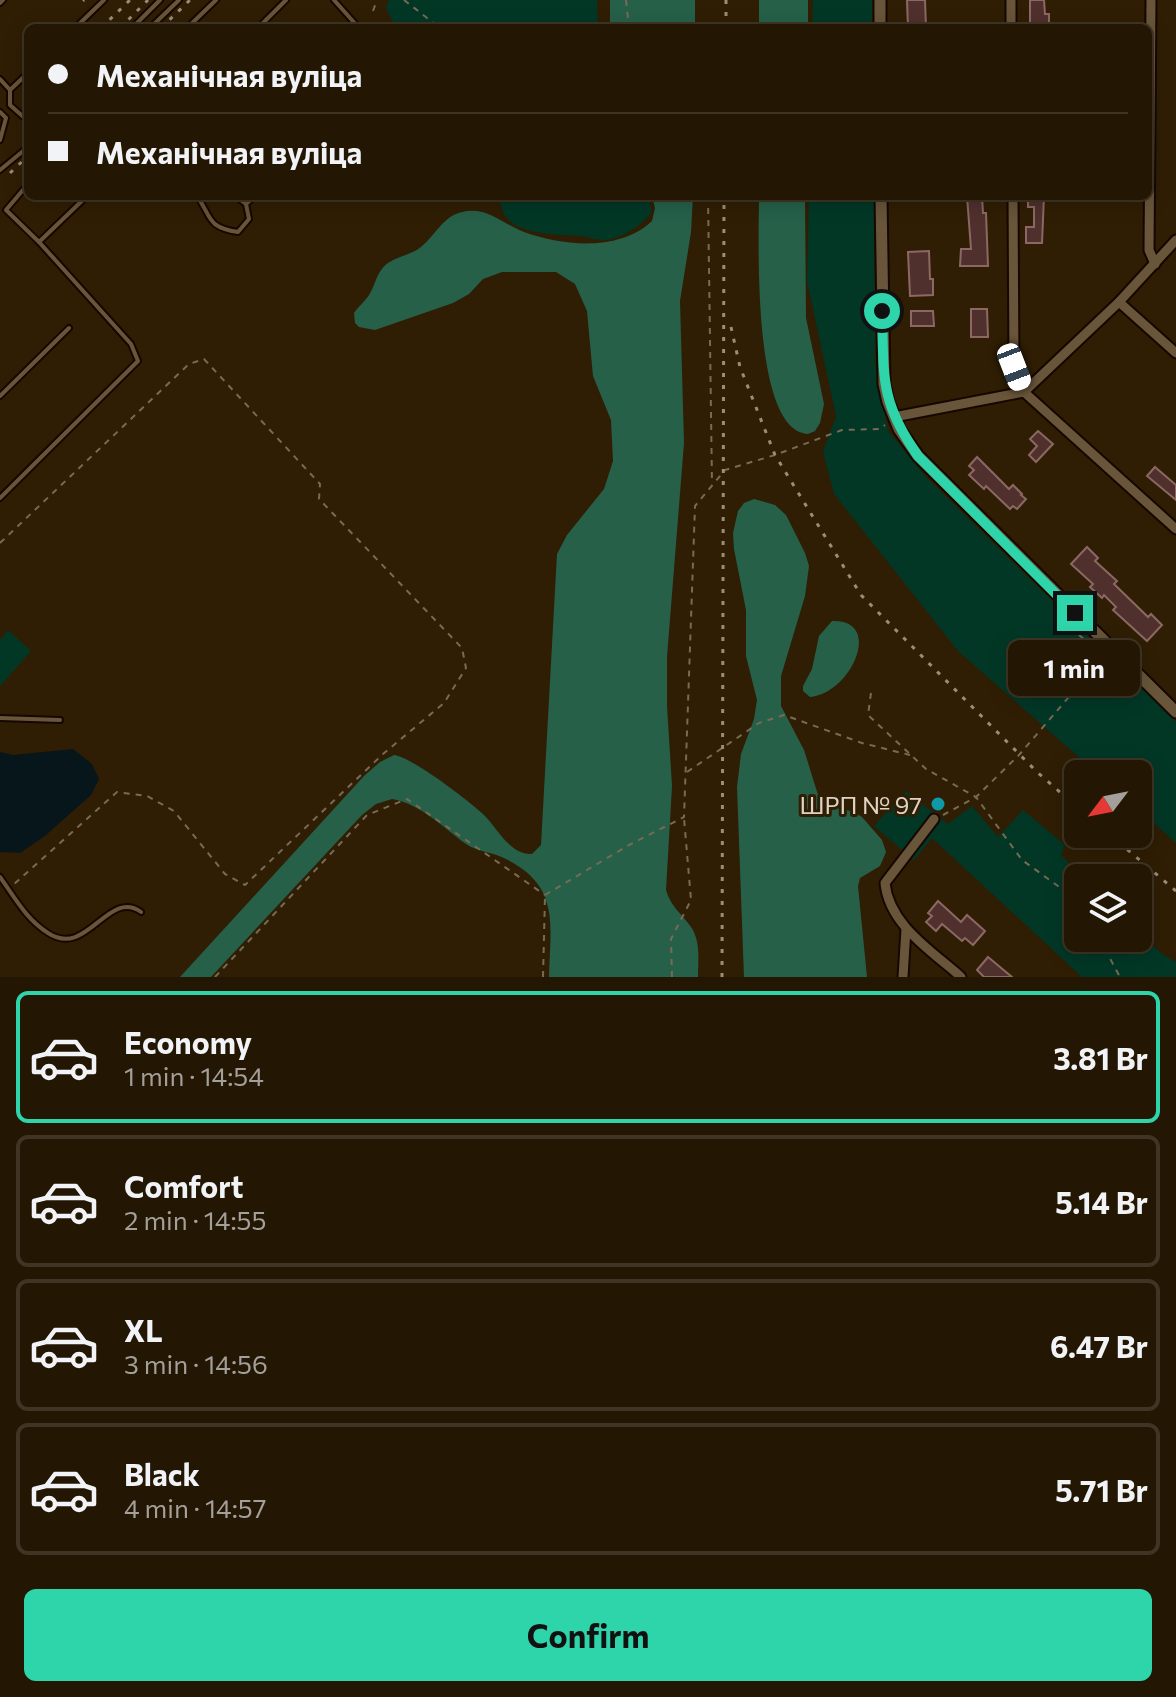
<!DOCTYPE html>
<meta charset="utf-8">
<style>
body{margin:0;font-family:Commissioner,sans-serif;background:#2f2312;color:#f1f3f6;height:100vh;display:flex;flex-direction:column;font-size:30px;white-space:nowrap}
*{box-sizing:border-box;margin:0}
p{font-size:26px;color:#a39f9a}
.icon{flex:none;width:44px;height:44px;fill:none;stroke:currentColor;stroke-width:2;stroke-linecap:round;stroke-linejoin:round}
.map{position:relative;height:977px;overflow:hidden}
.panel{display:flex;flex-direction:column;background:#231603;flex:1}
.panel>*{flex:none}
.guide{position:absolute;left:24px;top:24px;width:1128px;height:176px;border-radius:12px;box-shadow:0 4px 20px #0003,0 0 0 2px #403525;display:grid;align-content:center;height:176px;padding:0 24px;background:#231603}
.needle{width:52px;rotate:238deg}
.controls{position:absolute;left:1064px;top:760px;display:grid;gap:16px}
.controls a{display:grid;place-items:center;width:88px;height:88px;border-radius:12px;background:#231603;box-shadow:0 4px 20px #0003,0 0 0 2px #403525;font-size:40px}
.end{position:absolute;width:36px;height:36px;margin:-18px;border:10px solid #2ed4aa;background:#111;box-shadow:0 0 0 4px #111}
.from{border-radius:50%}
.bubble{position:absolute;height:56px;border-radius:12px;background:#231603;box-shadow:0 4px 20px #0003,0 0 0 2px #403525;font-size:26px;font-weight:700;line-height:56px;text-align:center}
.car{position:absolute;width:24px;height:48px;margin:-24px -12px;border-radius:10px;box-shadow:0 0 6px 2px #0007;background:linear-gradient(#fff 24%,#345 0 40%,#fff 0 76%,#345 0 86%,#fff 0)}
.guide b{display:flex;align-items:center;gap:28px;height:76px;font-size:30px}
.guide b+b{border-top:2px solid #403525}
.guide i{width:20px;height:20px;background:#f1f3f6}
ul{padding:14px 0 0;list-style:none}
li{display:flex;align-items:center;gap:24px;height:132px;margin:0 16px 12px;padding:0 8px;border:4px solid #403525;border-radius:12px}
li div{flex:1}
li b{display:block;font-size:30px}
li em{font-style:normal;font-weight:700}
li.on{border-color:#2ed4aa}
li>.icon{width:72px;height:72px;stroke-width:1.5}
.primary-button{display:flex;gap:16px;margin-top:auto;padding:16px 24px}
.primary-button a{flex:1;height:92px;border-radius:12px;background:#2ed4aa;color:#111;font-size:32px;font-weight:700;line-height:92px;text-align:center}
.map>svg:first-child{display:block}
.green{fill:#023726}
.forest{fill:#266049}
.water{fill:#06161b}
.building{fill:#50302d;stroke:#8c6864;stroke-width:2}
.lines{fill:none;stroke-linecap:round;stroke-linejoin:round}
.service-casing{stroke:#160700;stroke-width:8}
.minor-casing{stroke:#160700;stroke-width:13}
.tertiary-casing{stroke:#160700;stroke-width:15}
.path{stroke:#786a55;stroke-width:2;stroke-dasharray:6 6;stroke-linecap:butt}
.service{stroke:#68553a;stroke-width:4}
.minor{stroke:#68553a;stroke-width:9}
.tertiary{stroke:#68553a;stroke-width:11}
.rail{stroke:#9a8d79;stroke-width:3;stroke-dasharray:4 8;stroke-linecap:butt}
.route{stroke:#2ed4aa;stroke-width:10}
.culture-dot{fill:#0f9aa8;stroke:#2f1e04;stroke-width:3}
.labels{text-anchor:middle;dominant-baseline:central;stroke-width:6;stroke-linejoin:round;paint-order:stroke}
.poi-label{font-size:24px;fill:#ded3c4;stroke:#2f1e04;text-anchor:end}
</style>
<div class="map">
<svg width="1176" height="977" viewBox="0 0 1176 977">
<rect width="100%" height="100%" fill="#2f1e04"/>
<g class="green">
<path d="M389 0H597L598 28H396L386 8Z"/>
<path d="M813 0H872V28H812Z"/>
<path d="M501 196H648L652 211C644 225 621 239 605 240 596 240 588 237 580 236 553 234 496 236 501 196Z"/>
<path d="M809 196H874L875 364 888 431 927 478 1176 722V843L1138 809V774H1098L958 651 834 494 823 452 836 416 807 281Z"/>
<path d="M8 630 31 651 0 686V640Z"/>
<path d="M906 791 948 824 972 806 998 837 1023 810 1065 845 1061 855 1084 878H1078V938H1138V931L1162 954 1176 962V977H1082L932 838 914 860 874 826Z"/>
</g>
<g class="forest">
<rect x="610" y="0" width="85" height="28"/>
<rect x="759" y="0" width="49" height="28"/>
<path d="M652 196H693L691 232 680 301 684 443 667 657V706L672 786 666 890C671 907 681 913 691 927 701 942 698 960 698 977H549C550 925 561 887 506 859 493 852 478 852 466 844 444 828 419 803 392 799L376 804 362 815 211 977H180L364 776 380 762 394 755C412 757 469 801 484 815 498 829 510 855 532 854L541 845 557 554 567 535 604 489 613 461 611 420 593 376 587 311 575 284 556 272H502L483 279 469 294 453 303 375 330 359 327 355 323 354 313C358 307 362 304 366 299 376 288 375 272 388 263 398 256 411 255 421 247 435 236 443 216 462 212 487 206 502 224 524 232 563 246 619 252 652 221L655 208Z"/>
<path d="M759 196H805L806 318 824 404 820 423 815 431 808 434C751 431 759 238 759 196Z"/>
<path d="M754 499 775 505 786 515 805 553 809 566 805 596 781 676V706L804 750 819 798 827 805 854 812 862 817 882 840 886 852 880 866 860 878 858 886 867 977H744L737 787 741 754 754 719 757 700 746 656V610L734 549 733 533 738 511 744 503Z"/>
<path d="M832 621C884 619 852 693 810 697L803 691V686L812 669 819 636Z"/>
</g>
<path class="water" d="M73 749 92 764 99 779 91 795 45 836 20 853 0 852V752L13 755Z"/>
<g class="building">
<path d="M907 0H925L926 28H908Z"/>
<path d="M1030 0H1044L1045 14H1049V27H1030Z"/>
<path d="M967 196H982L983 213H986L988 266H960L961 249H971Z"/>
<path d="M1028 196H1044L1042 243H1026V227H1034V207H1028Z"/>
<path d="M929 251 930 279H933V295L910 296 908 252Z"/>
<path d="M971 309H987L988 337H971Z"/>
<path d="M911 311H933L934 326H911Z"/>
<path d="M1038 431 1053 444 1036 462 1029 455 1037 446 1030 439Z"/>
<path d="M977 457 1009 489 1013 485 1022 494 1021 495 1026 499 1017 509 1013 506 1010 509 986 486 984 489 969 475 974 470 969 466Z"/>
<path d="M1155 467 1176 485V500L1147 476Z"/>
<path d="M1087 547 1098 558 1095 561 1117 581 1114 584 1148 617 1151 614 1162 625 1147 641 1113 610 1116 607 1104 595 1102 598 1090 587 1093 584 1071 564Z"/>
<path d="M938 901 961 922 967 915 985 931 973 945 965 938 962 941 942 924 936 931 926 922 932 916 928 913Z"/>
<path d="M988 957 1012 977H984L977 970Z"/>
</g>
<g class="lines">
<defs>
<g id="service">
<path d="M334 0 359 28"/>
<path d="M0 3 3 0"/>
<path d="M75 28 104 0"/>
<path d="M132 28 160 0"/>
<path d="M150 28 179 0"/>
<path d="M187 28 216 0"/>
<path d="M258 28 286 0"/>
<path d="M28 73 10 90V105L28 121"/>
<path d="M0 79 10 90"/>
<path d="M0 112 6 118 0 140"/>
<path d="M0 170 28 147"/>
<path d="M28 184 6 210 39 242 87 196"/>
<path d="M197 196C212 217 206 227 238 232L249 219 246 204 255 196"/>
<path d="M235 196 246 204"/>
<path d="M0 396 69 328"/>
<path d="M0 498 138 361 131 344 39 242"/>
<path d="M0 718 60 720"/>
<path d="M0 877C15 898 26 919 48 933 87 959 108 888 141 912"/>
</g>
<g id="minor">
<path d="M1011 0V28"/>
<path d="M1151 0 1149 250 1155 264"/>
<path d="M1013 196 1014 367 1024 392 1176 529"/>
<path d="M1119 302 1176 353"/>
<path d="M894 417 1024 392 1119 302 1176 240"/>
<path d="M934 819 885 883C889 925 932 951 961 977"/>
<path d="M903 977 906 929"/>
</g>
<g id="tertiary">
<path d="M880 28V0"/>
<path d="M881 196 884 384 888 402 899 429 918 456 1176 712"/>
</g>
</defs>
<use href="#service" class="service-casing"/>
<use href="#minor" class="minor-casing"/>
<use href="#tertiary" class="tertiary-casing"/>
<g class="path">
<path d="M404 0 440 28"/>
<path d="M626 0 629 28"/>
<path d="M373 11 377 0"/>
<path d="M708 196 712 484"/>
<path d="M0 543 189 364 204 359 320 484 319 499 462 648 466 668 444 703 383 754 245 885 225 874 174 811 147 796 117 792 13 885"/>
<path d="M1070 627 1094 648"/>
<path d="M871 693 868 715 926 769 976 797 1022 860 1058 886 1078 908"/>
<path d="M687 772 759 723 784 715 862 743 910 755"/>
<path d="M943 815 976 797 1019 755 1105 655"/>
<path d="M545 895 629 845 684 817 695 506 725 470 775 455 842 430 880 429 885 425"/>
<path d="M1099 938 1120 977"/>
<path d="M215 977 367 815 407 799 545 895"/>
<path d="M543 977 545 896"/>
<path d="M672 977 671 939 691 900 684 818"/>
</g>
<use href="#service" class="service"/>
<use href="#minor" class="minor"/>
<use href="#tertiary" class="tertiary"/>
<g class="rail">
<path d="M83 1 84 0"/>
<path d="M101 28 130 0"/>
<path d="M120 28 148 0"/>
<path d="M161 28 190 0"/>
<path d="M726 28V0"/>
<path d="M24 102 28 99"/>
<path d="M10 173 28 156"/>
<path d="M731 327 740 367 775 455 861 595 1037 772 1078 808"/>
<path d="M1109 834 1176 891"/>
<path d="M722 977 724 196"/>
</g>
</g>
<g class="lines">
<path class="route" d="M882 311C884 375 879 401 918 456L1075 613"/>
</g>
<circle class="culture-dot" cx="938" cy="804" r="8"/>
<g class="labels">
<g class="poi-label">
<text x="922" y="804">ШРП № 97</text>
</g>
</g>
</svg>
<div class="controls">
<a><svg class="needle" viewBox="-14 -14 28 28"><path d="M0-13l5 13h-10z" fill="#e53935"/><path d="M0 13l5-13h-10z" fill="#a39f9a"/></svg></a>
<a><svg class="icon" aria-label="layers" viewBox="0 0 24 24"><path d="M12 4l9 5-9 5-9-5zM3 14l9 5 9-5"/></svg></a>
</div>
<i class="end from" style="left:882px;top:311px"></i>
<i class="end" style="left:1075px;top:613px"></i>
<div class="bubble" style="left:1008px;top:640px;width:132px">1 min</div>
<i class="car" style="left:1014px;top:367px;rotate:159deg"></i>
<div class="guide">
<b><i class="from"></i>Механічная вуліца</b>
<b><i></i>Механічная вуліца</b>
</div>
</div>
<section class="panel">
<ul>
<li class="on"><svg class="icon" aria-label="car" viewBox="0 0 24 24"><path d="M5 17H2v-5l4-1 3-4h7l3 4 3 1v5h-3M9 17h6M6 11h13"/><circle cx="7" cy="17" r="2"/><circle cx="17" cy="17" r="2"/></svg><div><b>Economy</b><p>1 min · 14:54</p></div><em>3.81 Br</em></li>
<li><svg class="icon" aria-label="car" viewBox="0 0 24 24"><path d="M5 17H2v-5l4-1 3-4h7l3 4 3 1v5h-3M9 17h6M6 11h13"/><circle cx="7" cy="17" r="2"/><circle cx="17" cy="17" r="2"/></svg><div><b>Comfort</b><p>2 min · 14:55</p></div><em>5.14 Br</em></li>
<li><svg class="icon" aria-label="car" viewBox="0 0 24 24"><path d="M5 17H2v-5l4-1 3-4h7l3 4 3 1v5h-3M9 17h6M6 11h13"/><circle cx="7" cy="17" r="2"/><circle cx="17" cy="17" r="2"/></svg><div><b>XL</b><p>3 min · 14:56</p></div><em>6.47 Br</em></li>
<li><svg class="icon" aria-label="car" viewBox="0 0 24 24"><path d="M5 17H2v-5l4-1 3-4h7l3 4 3 1v5h-3M9 17h6M6 11h13"/><circle cx="7" cy="17" r="2"/><circle cx="17" cy="17" r="2"/></svg><div><b>Black</b><p>4 min · 14:57</p></div><em>5.71 Br</em></li>
</ul>
<div class="primary-button"><a>Confirm</a></div>
</section>
